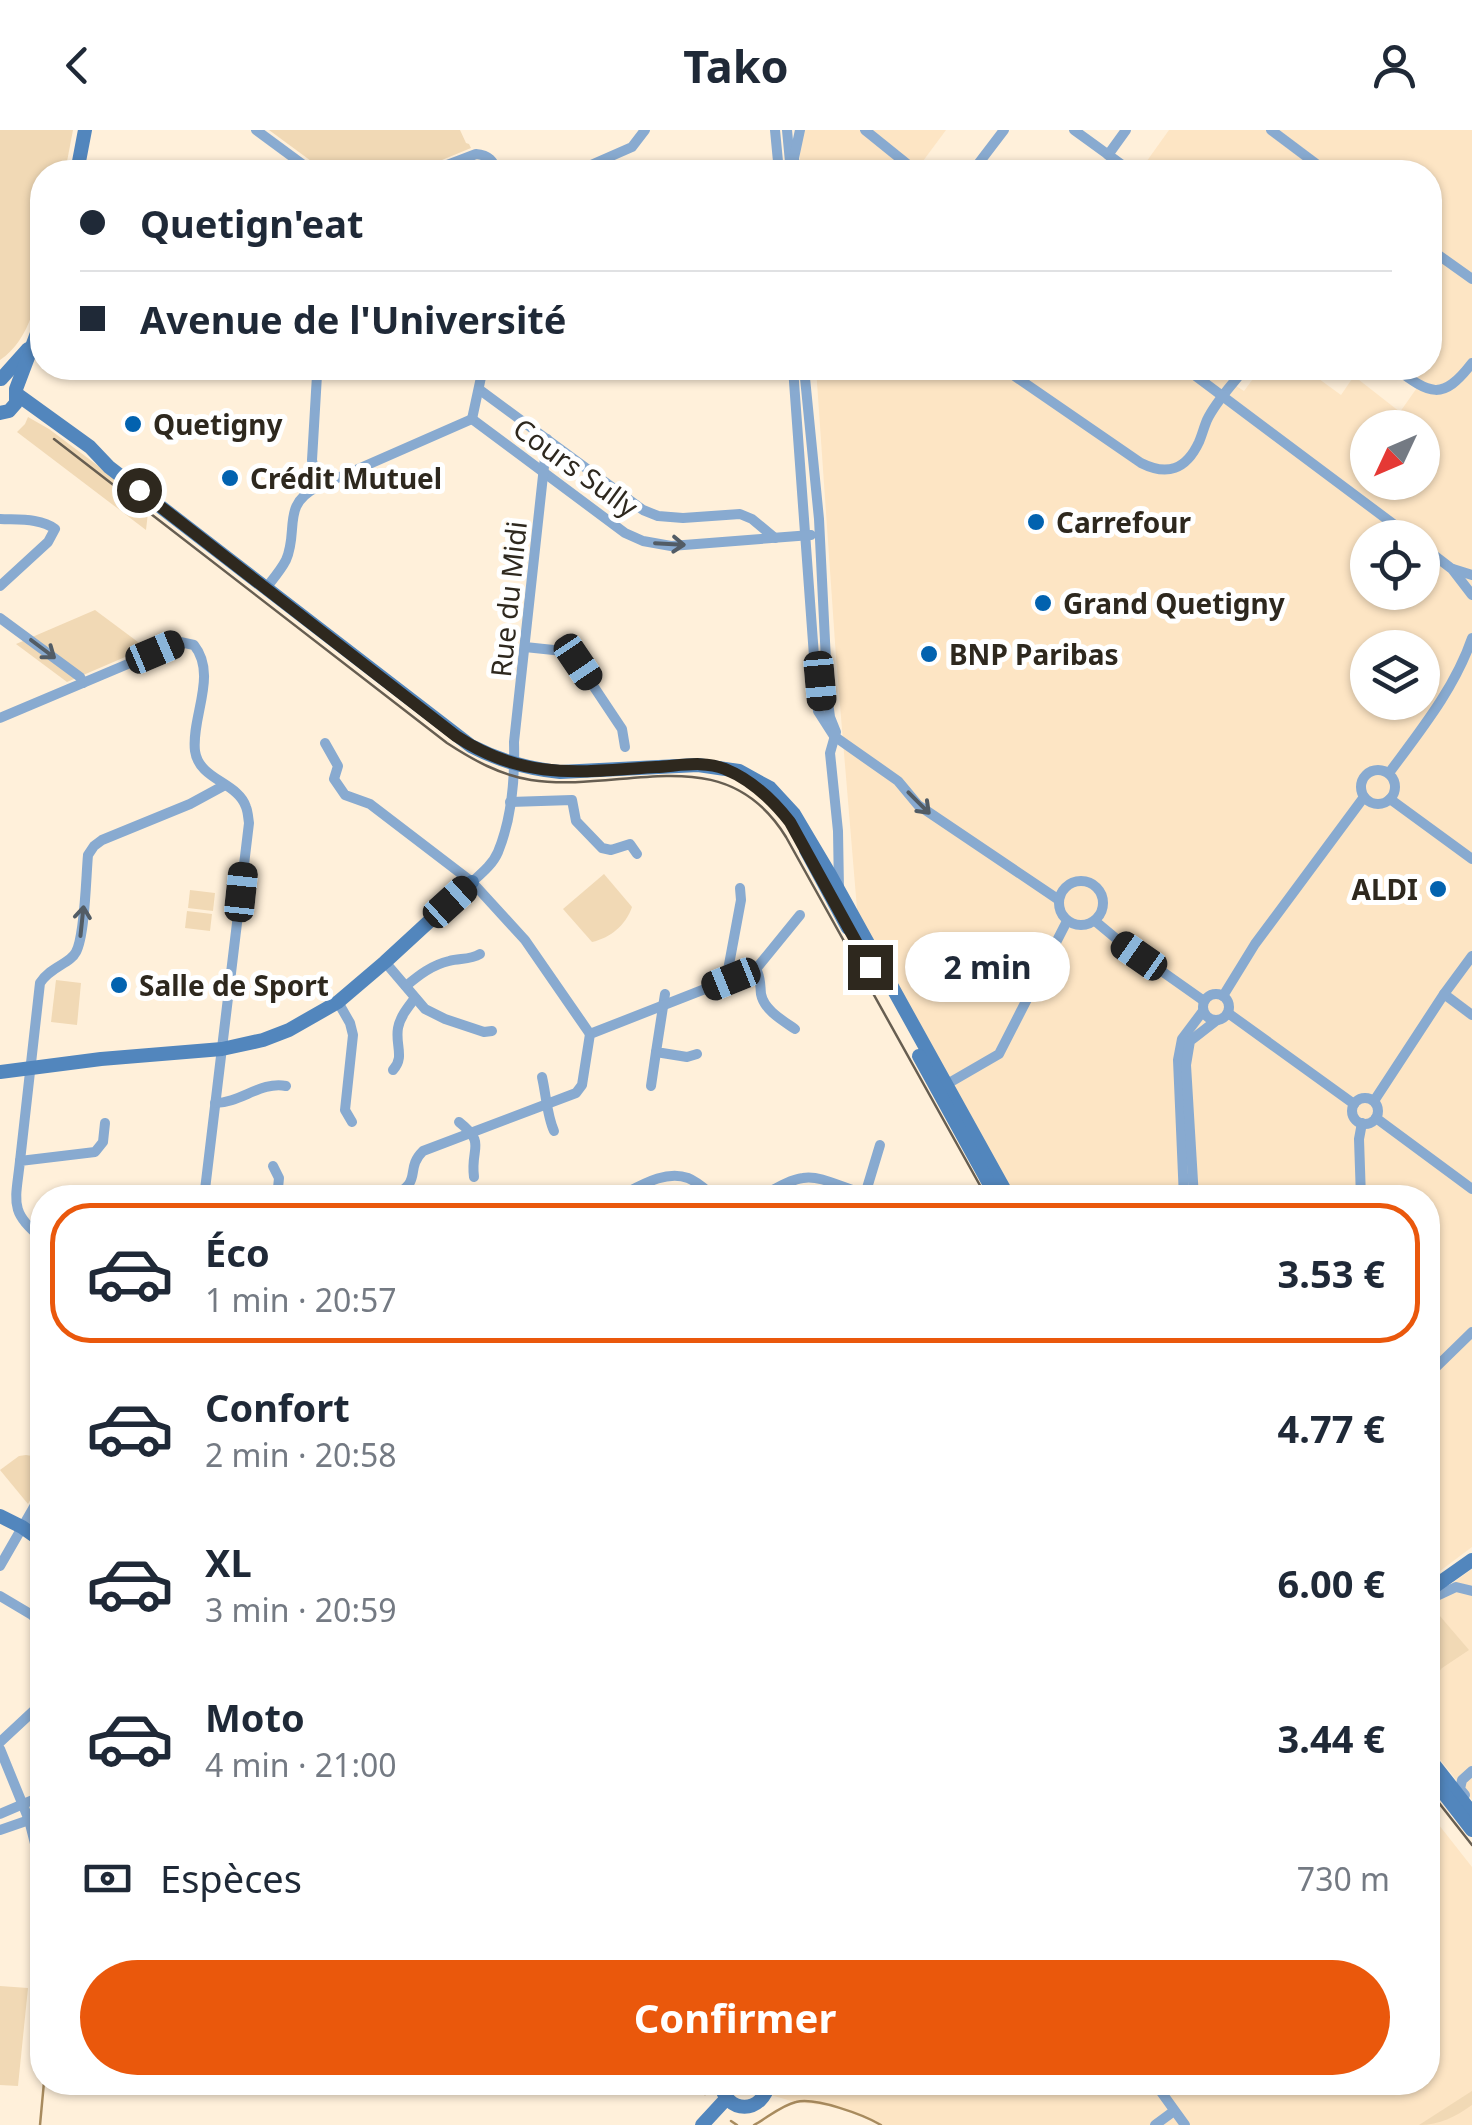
<!DOCTYPE html>
<html lang="fr">
<meta charset="utf-8">
<style>
body{margin:0;font-family:"Noto Sans",sans-serif;background:#f6f6f7;color:#1f2937;height:100vh;display:flex;flex-direction:column;font-size:38px;white-space:nowrap}
*{box-sizing:border-box;margin:0}
p{font-size:32px;color:#747a83}
.icon{flex:none;width:55px;height:55px;fill:none;stroke:currentColor;stroke-width:2;stroke-linecap:round;stroke-linejoin:round}
.map{position:relative;flex:1;overflow:hidden}
.details{position:absolute;left:30px;top:1055px;width:1410px;height:910px;display:flex;flex-direction:column;background:#fff;border-radius:40px;box-shadow:0 2px 8px #0004}
.details>*{flex:none}
.guide{position:absolute;left:30px;top:30px;width:1412px;height:220px;border-radius:40px;box-shadow:0 2px 8px #0004;display:grid;align-content:center;height:220px;padding:0 50px;background:#fff}
.needle{width:65px;rotate:226deg}
.tools{position:absolute;left:1350px;top:280px;display:grid;gap:20px}
.tools a{display:grid;place-items:center;width:90px;height:90px;border-radius:50%;background:#fff;box-shadow:0 2px 8px #0004;font-size:50px}
.end{position:absolute;width:45px;height:45px;margin:-22px;border:12px solid #2e281e;background:#fff;box-shadow:0 0 0 5px #fff}
.from{border-radius:50%}
.bubble{position:absolute;height:70px;border-radius:35px;background:#fff;box-shadow:0 2px 8px #0004;font-size:32px;font-weight:700;line-height:70px;text-align:center}
.car{position:absolute;width:30px;height:60px;margin:-30px -15px;border-radius:12px;box-shadow:0 0 8px 2px #0007;background:linear-gradient(#222 24%,#8ab4d8 0 40%,#222 0 76%,#8ab4d8 0 86%,#222 0)}
.guide b{display:flex;align-items:center;gap:35px;height:95px;font-size:38px}
.guide b+b{border-top:2px solid #e0e1e3}
.guide i{width:25px;height:25px;background:#1f2937}
ul{padding:18px 0 0;list-style:none}
li{display:flex;align-items:center;gap:30px;height:140px;margin:0 20px 15px;padding:0 30px;border:5px solid transparent;border-radius:40px}
li div{flex:1}
li b{display:block;font-size:38px}
li em{font-style:normal;font-weight:700}
li.active{border-color:#ea580c}
li>.icon{width:90px;height:90px;stroke-width:1.5}
.pay{display:flex;align-items:center;gap:25px;height:110px;padding:0 50px;font-size:38px}
.pay p{margin-inline-start:auto}
.action{display:flex;gap:20px;margin-top:auto;padding:20px 50px}
.action a{flex:1;height:115px;border-radius:60px;background:#ea580c;color:#fff;font-size:40px;font-weight:700;line-height:115px;text-align:center}
header{display:flex;justify-content:space-between;align-items:center;height:130px;padding:0 50px;background:#fff;font-size:45px;font-weight:700}
.map>svg:first-child{display:block}
.built{fill:#fde5c4;fill-rule:evenodd}
.green{fill:#f1d9b5}
.lines{fill:none;stroke-linecap:round;stroke-linejoin:round}
.stream{stroke:#a88b5e;stroke-width:2.5}
.street{stroke:#88aad0;stroke-width:10}
.secondary{stroke:#5286bd;stroke-width:14}
.tram{stroke:#675e51;stroke-width:2.5}
.oneway{stroke:#525c65}
.route{stroke:#2e281e;stroke-width:12}
.poi-dot{fill:#0262af;stroke:#fff;stroke-width:4}
.labels{text-anchor:middle;dominant-baseline:central;stroke-width:10;stroke-linejoin:round;paint-order:stroke}
.poi-label{font-size:28px;font-weight:bold;fill:#2e281e;stroke:#fff;text-anchor:start}
.street-label{font-size:28px;fill:#2e281e;stroke:#fff}
</style>
<header><svg class="icon" aria-label="back" viewBox="0 0 24 24"><path d="M15 5l-7 7 7 7"/></svg>Tako<svg class="icon" aria-label="person" viewBox="0 0 24 24"><circle cx="12" cy="8" r="4"/><path d="M4 21q1-7 8-7t8 7"/></svg></header>
<div class="map">
<svg width="1472" height="1995" viewBox="0 0 1472 1995">
<rect width="100%" height="100%" fill="#fff0da"/>
<g class="built">
<path d="M800 0H946L923 31 938 42H800Z"/>
<path d="M1169 0H1472V1417L1428 1450V1068L1013 1067 858 791 836 527 816 238H1208L1244 261 1261 238H1304L1341 265 1354 246 1400 282 1421 252 1402 238H1430V42H1139ZM1368 298H1422V352H1368ZM1368 408H1422V462H1368ZM1368 518H1422V572H1368Z"/>
<path d="M1472 1439V1670L1428 1614V1471Z"/>
<path d="M1428 1681 1472 1737V1995H881L839 1977 795 1972 767 1964 769 1952H1428Z"/>
</g>
<g class="green">
<path d="M0 0H73L65 42H42C42 97 52 195 0 230Z"/>
<path d="M269 0H460L466 13 469 14 471 18 413 42H326Z"/>
<path d="M28 287 49 299 149 374 146 400 17 302 25 294Z"/>
<path d="M95 480 146 518 67 552 16 514Z"/>
<path d="M604 744 632 777C626 795 610 808 592 812L563 779Z"/>
<path d="M190 760 215 763 213 781 188 778Z"/>
<path d="M187 781 212 784 210 801 185 798Z"/>
<path d="M56 850 81 853 77 895 51 892Z"/>
<path d="M26 1325 32 1326 42 1333V1349L28 1374 0 1340 19 1326Z"/>
<path d="M1431 1482 1439 1485 1469 1520 1442 1538 1428 1554V1484Z"/>
<path d="M0 1856 28 1858 18 1956 0 1955Z"/>
<path d="M1472 1961V1975C1455 1987 1440 1995 1419 1995Z"/>
</g>
<g class="lines">
<g class="stream">
<path d="M699 1952V1958L705 1964"/>
<path d="M731 1991 737 1995"/>
<path d="M40 1995 44 1952"/>
<path d="M754 1995C767 1988 782 1975 796 1972 816 1967 864 1985 881 1995"/>
</g>
<g class="street">
<path d="M256 0 313 42"/>
<path d="M775 0 779 42"/>
<path d="M787 0 790 32"/>
<path d="M865 0 917 42"/>
<path d="M1074 0 1132 42"/>
<path d="M1271 0 1327 42"/>
<path d="M1108 25 1126 0"/>
<path d="M429 42 476 24C489 25 493 31 498 42"/>
<path d="M575 42 632 17 645 0"/>
<path d="M795 42 794 28 800 0"/>
<path d="M972 42 1004 0"/>
<path d="M1430 119 1472 149"/>
<path d="M793 238 818 581 834 606 898 651 918 675 1059 770"/>
<path d="M804 238 819 389 828 572 830 587 836 602 830 623 838 701 839 760"/>
<path d="M1003 238 1141 333C1167 346 1186 340 1199 312 1202 305 1204 297 1207 290 1216 271 1233 254 1245 238"/>
<path d="M1185 238 1412 408"/>
<path d="M1395 238C1430 264 1442 272 1472 233"/>
<path d="M317 245 312 330 317 357"/>
<path d="M480 260 643 380 658 386 683 388 740 384 752 389 775 408"/>
<path d="M472 289 625 403 643 411 671 416 811 405"/>
<path d="M472 289 483 238"/>
<path d="M0 389C18 390 41 388 55 399L48 412 0 456"/>
<path d="M1422 416 1452 439 1472 465"/>
<path d="M1453 439 1472 445"/>
<path d="M266 458C273 449 281 440 286 430 299 401 281 375 317 357L472 289"/>
<path d="M0 488 80 547 83 553"/>
<path d="M525 517 563 521 574 527 622 599 625 617"/>
<path d="M0 588 180 512 194 515C218 545 191 587 195 621 199 650 238 652 246 677 248 682 248 687 249 693L204 1068"/>
<path d="M325 613 338 636 334 649 345 665 370 674 472 752 525 810 590 904"/>
<circle cx="1378" cy="657" r="17"/>
<path d="M1389 643C1420 601 1455 558 1472 508"/>
<path d="M1390 669 1472 729"/>
<path d="M510 672 572 670 576 691 602 718 611 720 630 714 637 724"/>
<circle cx="1081" cy="773" r="22"/>
<path d="M472 752C482 743 493 734 498 722 512 688 515 648 514 612L547 309"/>
<path d="M1095 791 1119 811 1204 871"/>
<path d="M385 832 425 879 445 889 484 902 492 901"/>
<path d="M756 839C761 848 760 854 761 864 764 880 782 890 795 899"/>
<path d="M731 849 728 840 741 770 740 758"/>
<path d="M406 856C419 845 432 835 449 831 460 828 470 830 480 824"/>
<circle cx="1216" cy="877" r="13"/>
<path d="M665 864 656 922 687 927 697 924"/>
<path d="M1444 864 1472 885"/>
<path d="M1223 866 1255 814 1364 667"/>
<path d="M338 872 350 893 353 905 345 980 352 992"/>
<path d="M1228 883 1354 974"/>
<path d="M393 940C405 927 395 915 398 898 400 887 408 877 415 868"/>
<path d="M542 947C546 964 547 986 554 1001"/>
<path d="M651 956 656 922"/>
<path d="M942 957 999 924 1067 791"/>
<circle cx="1365" cy="981" r="13"/>
<path d="M1374 971 1444 864 1472 826"/>
<path d="M215 973C240 973 261 951 286 956"/>
<path d="M1376 988 1472 1059"/>
<path d="M459 992C487 1014 470 1017 474 1047"/>
<path d="M20 1031 40 853C51 836 70 834 76 822 85 806 86 746 88 725L94 716 102 710 190 674 225 655"/>
<path d="M273 1036 279 1048 277 1068"/>
<path d="M867 1058 880 1015"/>
<path d="M872 1066 876 1068"/>
<path d="M389 1068C426 1051 403 1041 423 1021L576 963 582 955 590 904 756 839 800 785"/>
<path d="M616 1068C637 1058 664 1039 688 1048 698 1052 707 1061 716 1068"/>
<path d="M758 1068C772 1061 788 1050 803 1048 820 1045 841 1057 858 1062"/>
<path d="M1184 1068 1178 930 1182 909 1203 881"/>
<path d="M1194 1068 1186 935 1190 911 1217 890"/>
<path d="M1361 1068 1359 1009 1362 993"/>
<path d="M42 1108C8 1082 16 1070 20 1031L95 1022 103 1012 105 993"/>
<path d="M1428 1245 1472 1202"/>
<path d="M0 1436 42 1363"/>
<path d="M0 1466 32 1485 42 1495"/>
<path d="M1428 1470 1456 1457 1472 1461"/>
<path d="M0 1612 42 1573"/>
<path d="M0 1619 29 1690 0 1700"/>
<path d="M1465 1665 1460 1659 1462 1650 1472 1641"/>
<path d="M0 1684 42 1666"/>
<path d="M29 1690 42 1741"/>
<path d="M1154 1952 1185 1995"/>
<path d="M1155 1995 1174 1981"/>
</g>
<g class="secondary">
<path d="M77 42 85 0"/>
<path d="M1 249 28 219"/>
<path d="M18 265 90 317 109 337 471 616C500 631 527 639 560 642L698 635 739 641 770 658 794 684 829 743 1009 1068"/>
<path d="M0 283 9 281 16 273V259L42 190"/>
<path d="M806 720 848 798"/>
<path d="M919 926 997 1068"/>
<path d="M0 942 101 929 222 919 263 910 289 900 338 872 385 832 472 752"/>
<path d="M0 1386 22 1397 42 1411"/>
<path d="M1428 1461 1472 1430"/>
<path d="M1428 1627 1472 1683"/>
<path d="M1428 1643 1472 1700"/>
<path d="M720 1952C726 1985 763 1985 769 1952"/>
<path d="M702 1995 726 1969"/>
</g>
<g class="tram">
<path d="M54 309 447 613C473 630 500 645 531 650 624 664 724 606 786 707L987 1068"/>
<path d="M1428 1659 1472 1715"/>
</g>
</g>
<defs><path id="oneway-shaft" d="M-6 0H5M1.5-3L5.5 0L1.5 3" fill="none" stroke-width="1.6" stroke-linecap="round" stroke-linejoin="round" transform="scale(2.5)"/></defs>
<g class="oneway">
<use href="#oneway-shaft" transform="translate(670 414) rotate(3)"/>
<use href="#oneway-shaft" transform="translate(43 519) rotate(37)"/>
<use href="#oneway-shaft" transform="translate(919 673) rotate(45)"/>
<use href="#oneway-shaft" transform="translate(82 791) rotate(-84)"/>
</g>
<g class="lines">
<path class="route" d="M139 360 456 606C524 651 578 642 656 637 678 636 704 630 725 639 752 650 772 669 790 692L870 837"/>
</g>
<g class="poi-dot">
<circle cx="133" cy="294" r="10"/>
<circle cx="230" cy="348" r="10"/>
<circle cx="1036" cy="392" r="10"/>
<circle cx="1043" cy="473" r="10"/>
<circle cx="929" cy="524" r="10"/>
<circle cx="1438" cy="759" r="10"/>
<circle cx="119" cy="855" r="10"/>
</g>
<g class="labels">
<g class="poi-label">
<text x="153" y="294">Quetigny</text>
<text x="250" y="348">Crédit Mutuel</text>
<text x="1056" y="392">Carrefour</text>
<text x="1063" y="473">Grand Quetigny</text>
<text x="949" y="524">BNP Paribas</text>
<text x="1418" y="759" text-anchor="end">ALDI</text>
<text x="139" y="855">Salle de Sport</text>
</g>
<g class="street-label">
<text transform="translate(576 337) rotate(36)">Cours Sully</text>
<text transform="translate(508 469) rotate(-84)">Rue du Midi</text>
</g>
</g>
</svg>
<div class="tools">
<a><svg class="needle" viewBox="-14 -14 28 28"><path d="M0-13l5 13h-10z" fill="#e53935"/><path d="M0 13l5-13h-10z" fill="#747a83"/></svg></a>
<a><svg class="icon" aria-label="locate" viewBox="0 0 24 24"><circle cx="12" cy="12" r="6"/><path d="M12 2v4M12 18v4M2 12h4M18 12h4"/></svg></a>
<a><svg class="icon" aria-label="layers" viewBox="0 0 24 24"><path d="M12 4l9 5-9 5-9-5zM3 14l9 5 9-5"/></svg></a>
</div>
<i class="end from" style="left:139px;top:360px"></i>
<i class="end" style="left:870px;top:837px"></i>
<div class="bubble" style="left:905px;top:802px;width:165px">2 min</div>
<i class="car" style="left:155px;top:522px;rotate:67deg"></i>
<i class="car" style="left:578px;top:532px;rotate:146deg"></i>
<i class="car" style="left:820px;top:551px;rotate:175deg"></i>
<i class="car" style="left:241px;top:762px;rotate:6deg"></i>
<i class="car" style="left:450px;top:772px;rotate:48deg"></i>
<i class="car" style="left:1139px;top:826px;rotate:305deg"></i>
<i class="car" style="left:731px;top:849px;rotate:248deg"></i>
<div class="guide">
<b><i class="from"></i>Quetign'eat</b>
<b><i></i>Avenue de l'Université</b>
</div>
<section class="details">
<ul>
<li class="active"><svg class="icon" aria-label="car" viewBox="0 0 24 24"><path d="M5 17H2v-5l4-1 3-4h7l3 4 3 1v5h-3M9 17h6M6 11h13"/><circle cx="7" cy="17" r="2"/><circle cx="17" cy="17" r="2"/></svg><div><b>Éco</b><p>1 min · 20:57</p></div><em>3.53 €</em></li>
<li><svg class="icon" aria-label="car" viewBox="0 0 24 24"><path d="M5 17H2v-5l4-1 3-4h7l3 4 3 1v5h-3M9 17h6M6 11h13"/><circle cx="7" cy="17" r="2"/><circle cx="17" cy="17" r="2"/></svg><div><b>Confort</b><p>2 min · 20:58</p></div><em>4.77 €</em></li>
<li><svg class="icon" aria-label="car" viewBox="0 0 24 24"><path d="M5 17H2v-5l4-1 3-4h7l3 4 3 1v5h-3M9 17h6M6 11h13"/><circle cx="7" cy="17" r="2"/><circle cx="17" cy="17" r="2"/></svg><div><b>XL</b><p>3 min · 20:59</p></div><em>6.00 €</em></li>
<li><svg class="icon" aria-label="car" viewBox="0 0 24 24"><path d="M5 17H2v-5l4-1 3-4h7l3 4 3 1v5h-3M9 17h6M6 11h13"/><circle cx="7" cy="17" r="2"/><circle cx="17" cy="17" r="2"/></svg><div><b>Moto</b><p>4 min · 21:00</p></div><em>3.44 €</em></li>
</ul>
<div class="pay"><svg class="icon" aria-label="cash" viewBox="0 0 24 24"><path d="M3 7h18v10H3z"/><circle cx="12" cy="12" r="2"/></svg>Espèces<p>730 m</p></div>
<div class="action"><a>Confirmer</a></div>
</section>
</div>
